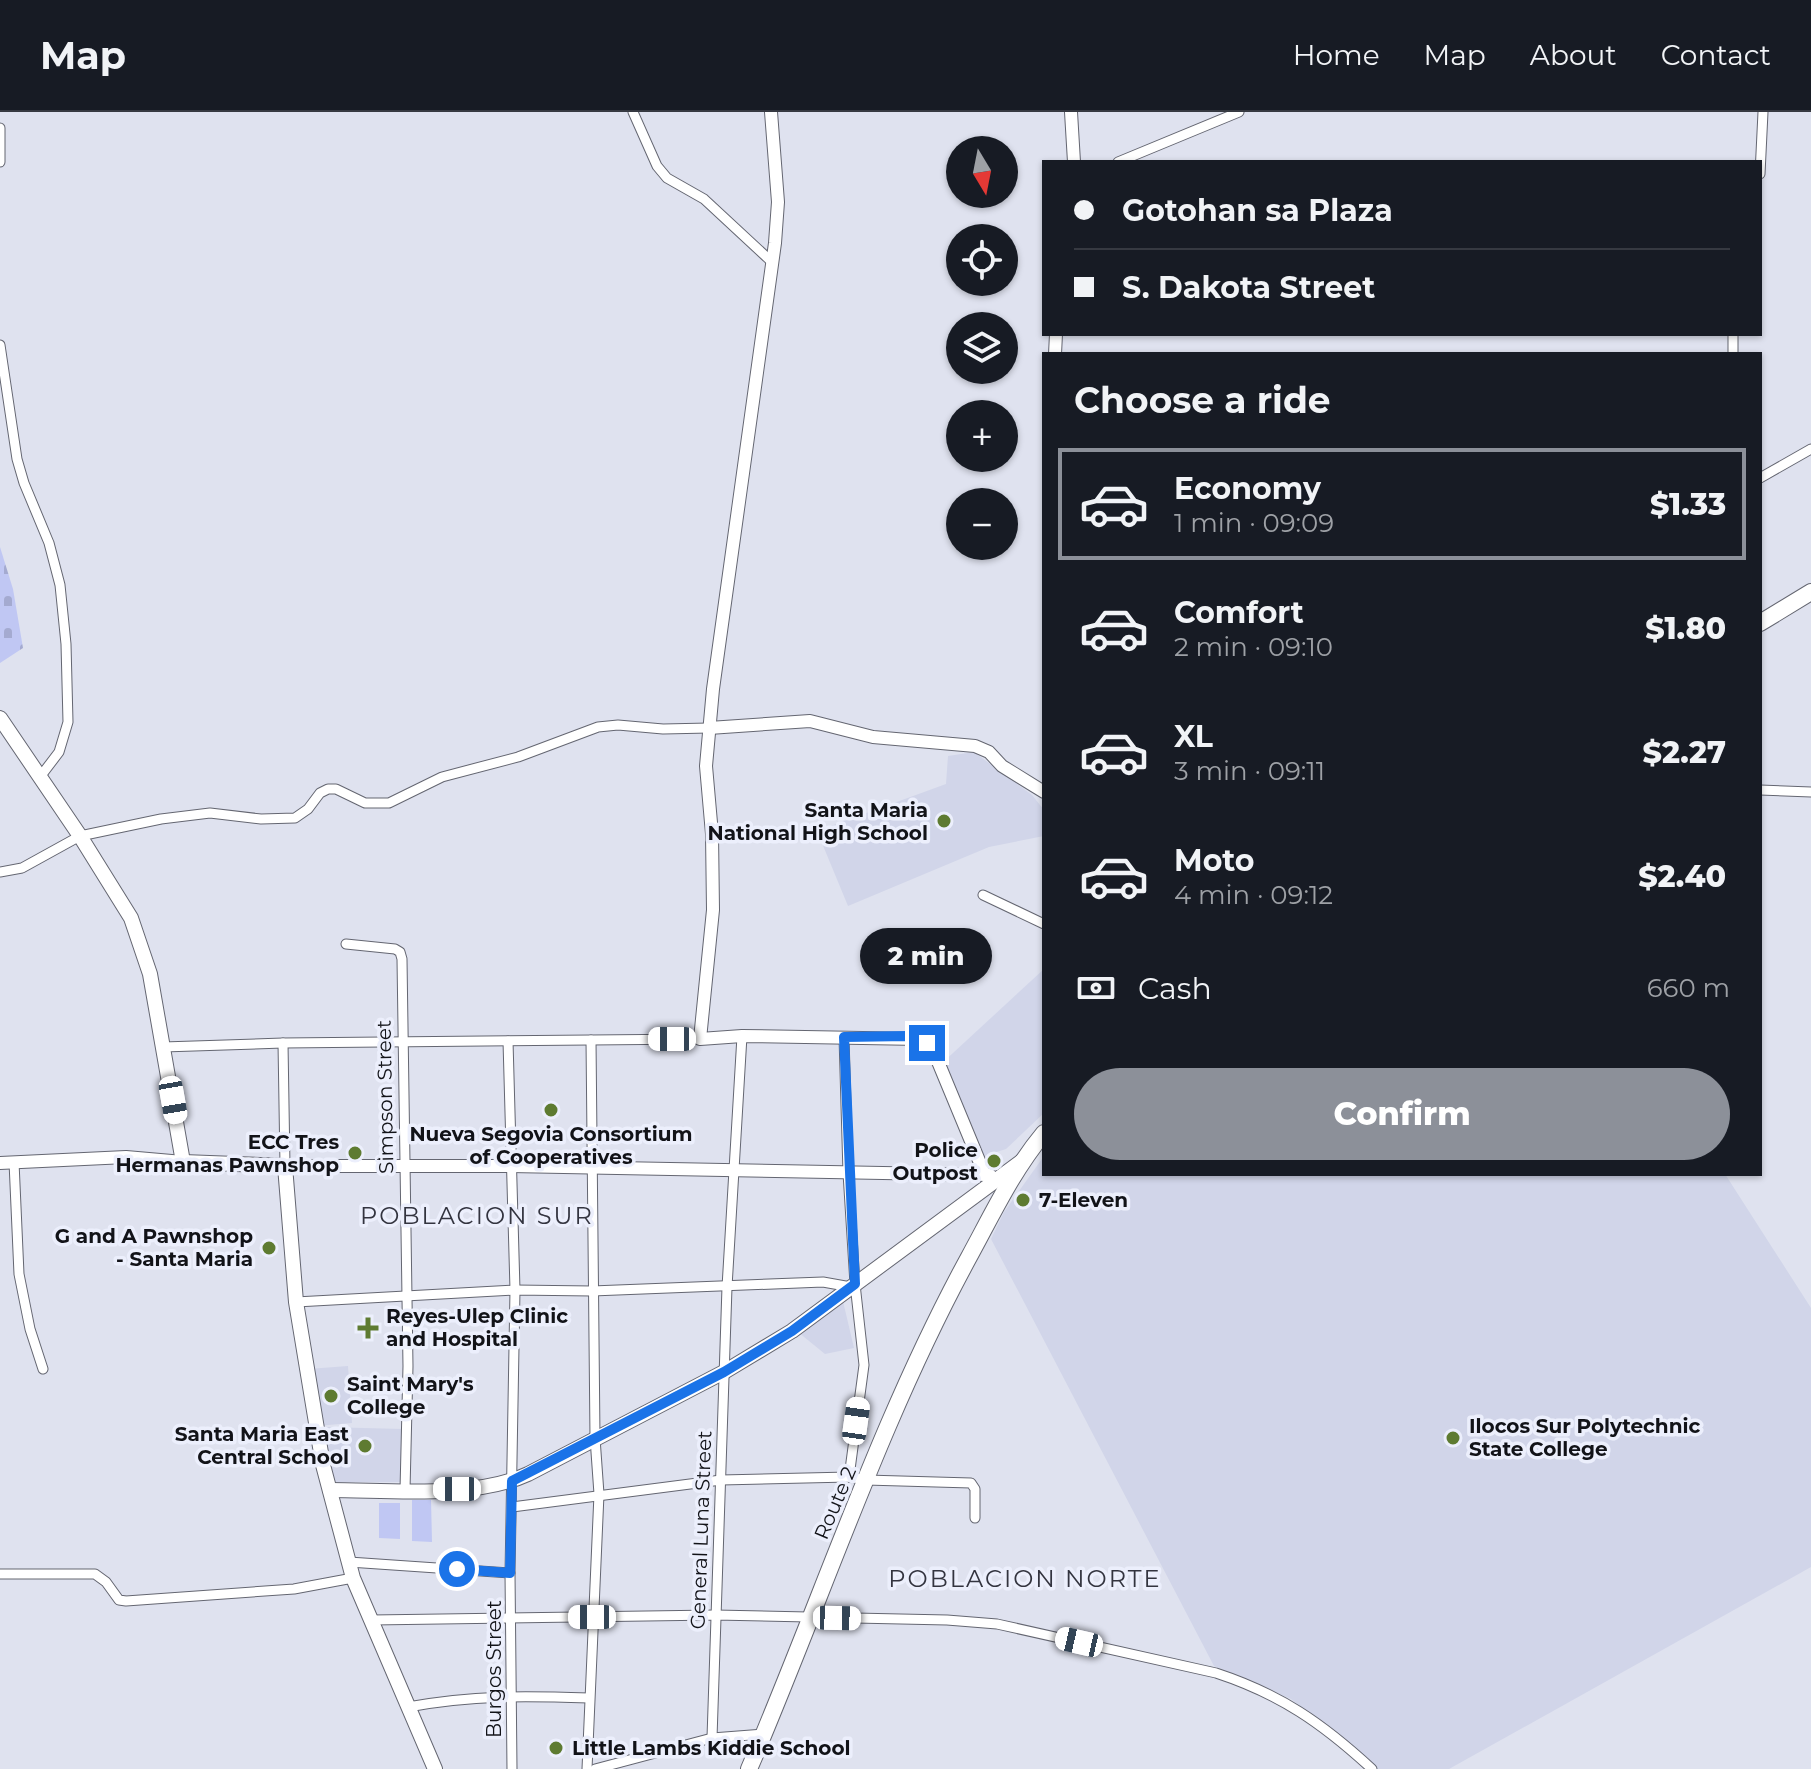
<!DOCTYPE html>
<meta charset="utf-8">
<style>
body{margin:0;font-family:Montserrat,sans-serif;background:#242831;color:#f1f3f6;height:100vh;display:flex;flex-direction:column;font-size:30px;white-space:nowrap}
*{box-sizing:border-box;margin:0}
p{font-size:26px;color:#9ea1a6}
.icon{flex:none;width:44px;height:44px;fill:none;stroke:currentColor;stroke-width:2;stroke-linecap:round;stroke-linejoin:round}
.map{position:relative;flex:1;overflow:hidden}
.panel{position:absolute;left:1042px;top:240px;width:720px;height:824px;display:flex;flex-direction:column;background:#171b24;border-radius:0px;box-shadow:0 2px 6px #0004}
.panel>*{flex:none}
.top-card{position:absolute;left:1042px;top:48px;width:720px;height:176px;border-radius:0px;box-shadow:0 2px 6px #0004;display:grid;align-content:center;height:176px;padding:0 32px;background:#171b24}
.needle{width:52px;rotate:170deg}
.controls{position:absolute;left:946px;top:24px;display:grid;gap:16px}
.controls a{display:grid;place-items:center;width:72px;height:72px;border-radius:50%;background:#171b24;box-shadow:0 2px 6px #0004;font-size:40px}
.end{position:absolute;width:36px;height:36px;margin:-18px;border:10px solid #1a73e8;background:#fff;box-shadow:0 0 0 4px #fff}
.from{border-radius:50%}
.bubble{position:absolute;height:56px;border-radius:28px;background:#171b24;box-shadow:0 2px 6px #0004;font-size:26px;font-weight:800;line-height:56px;text-align:center}
.car{position:absolute;width:24px;height:48px;margin:-24px -12px;border-radius:10px;box-shadow:0 0 6px 2px #0007;background:linear-gradient(#fff 24%,#345 0 40%,#fff 0 76%,#345 0 86%,#fff 0)}
.top-card b{display:flex;align-items:center;gap:28px;height:76px;font-size:30px}
.top-card b+b{border-top:2px solid #363941}
.top-card i{width:20px;height:20px;background:#f1f3f6}
ul{padding:0;list-style:none}
li{display:flex;align-items:center;gap:24px;height:112px;margin:0 16px 12px;padding:0 16px;border:4px solid transparent;border-radius:0px}
li div{flex:1}
li b{display:block;font-size:30px}
li em{font-style:normal;font-weight:800}
li.active{border-color:#8c9099}
li>.icon{width:72px;height:72px;stroke-width:1.5}
h2{padding:0 32px;font-size:36px;line-height:96px}
.pay{display:flex;align-items:center;gap:20px;height:88px;padding:0 32px;font-size:30px}
.pay p{margin-inline-start:auto}
.cta{display:flex;gap:16px;margin-top:auto;padding:16px 32px}
.cta a{flex:1;height:92px;border-radius:48px;background:#8c9099;color:#fff;font-size:32px;font-weight:800;line-height:92px;text-align:center}
header{display:flex;align-items:center;gap:48px;box-sizing:border-box;height:112px;padding:0 40px;background:#171b24;border-bottom:2px solid #363941}
header strong{font-size:38px}
nav{display:flex;gap:44px;margin-inline-start:auto;font-size:28px}
.map>svg:first-child{display:block}
.built{fill:#d1d5e9}
.cemetery{fill:url(#cemetery-stones)}
.pitch{fill:#c0c7f3}
.lines{fill:none;stroke-linecap:round;stroke-linejoin:round}
.minor-casing{stroke:#646671;stroke-width:11}
.tertiary-casing{stroke:#646671;stroke-width:14}
.secondary-casing{stroke:#646671;stroke-width:16}
.trunk-casing{stroke:#646671;stroke-width:18}
.minor{stroke:#fff;stroke-width:9}
.tertiary{stroke:#fff;stroke-width:12}
.secondary{stroke:#fff;stroke-width:14}
.trunk{stroke:#fff;stroke-width:16}
.route{stroke:#1a73e8;stroke-width:10}
.poi-dot{fill:#5e7b31;stroke:#eceffc;stroke-width:3}
.labels{text-anchor:middle;dominant-baseline:central;stroke-width:7;stroke-linejoin:round;paint-order:stroke}
.poi-label{font-size:20px;font-weight:bold;fill:#121318;stroke:#eceffc;text-anchor:end}
.street-label{font-size:20px;fill:#121318;stroke:#eceffc}
.quarter-label{font-size:24px;letter-spacing:2px;fill:#33343f;stroke:#eceffc}
</style>
<header>
<strong>Map</strong>
<nav><a>Home</a><a>Map</a><a>About</a><a>Contact</a></nav>
</header>
<div class="map">
<svg width="1811" height="1657" viewBox="0 0 1811 1657">
<defs>
<pattern id="cemetery-stones" width="16" height="16" patternUnits="userSpaceOnUse" patternTransform="scale(2)"><rect width="16" height="16" fill="#c0c7f3"/><path d="M2 7V4a2 2 0 0 1 4 0v3zM10 15v-3a2 2 0 0 1 4 0v3z" fill="#a4aad0"/></pattern>
</defs>
<rect width="100%" height="100%" fill="#dfe2ef"/>
<g class="built">
<path d="M974 640 1032 683 1044 698V724L989 735 848 794 817 719 946 672 948 644Z"/>
<path d="M1044 857V1001L1006 1037 978 1046 940 953Z"/>
<path d="M1044 1044V1062H1725L1811 1196V1455L1449 1657H1378L1291 1587 1214 1554 991 1127 1004 1100Z"/>
<path d="M842 1185 854 1236 825 1242 798 1220Z"/>
<path d="M348 1254 352 1311 316 1314 308 1257Z"/>
<path d="M324 1315 403 1317 400 1370H336L330 1354Z"/>
</g>
<path class="cemetery" d="M0 435 13 477 23 536 0 551Z"/>
<g class="pitch">
<path d="M412 1388H431L432 1430 412 1429Z"/>
<path d="M379 1391H400V1427L379 1426Z"/>
</g>
<g class="lines">
<defs>
<g id="minor">
<path d="M633 0 657 54 667 66 704 87 773 151"/>
<path d="M0 16V50"/>
<path d="M1118 50 1239 0"/>
<path d="M1760 62 1763 0"/>
<path d="M1733 222V242"/>
<path d="M0 233 17 347 24 371 49 431 60 473 66 532 68 610 59 640 40 665"/>
<path d="M1760 366 1811 337"/>
<path d="M1760 678 1811 680"/>
<path d="M0 760 22 756 80 724 161 707 210 701 261 707 295 706 308 697 320 681 328 677H336L365 691H389L442 665 518 645 598 615 618 613 663 617 709 616"/>
<path d="M983 783 1044 812"/>
<path d="M346 832 395 837 400 840 402 847 408 1254 405 1378"/>
<path d="M844 925 848 1061 855 1172 864 1253 849 1365"/>
<path d="M508 929 515 1178 510 1461 512 1657"/>
<path d="M283 931 285 1054"/>
<path d="M163 935 283 931 700 927"/>
<path d="M14 1050 19 1162 30 1217 43 1257"/>
<path d="M296 1190 515 1178 592 1179 823 1170 851 1175"/>
<path d="M512 1395 721 1368 849 1365 866 1368 971 1371 975 1377V1406"/>
<path d="M349 1450 510 1461"/>
<path d="M0 1462H95L106 1470 119 1488 126 1489 294 1477 353 1466"/>
<path d="M372 1508 715 1503 947 1508 997 1512 1216 1561C1280 1582 1322 1611 1372 1657"/>
<path d="M408 1595C474 1583 524 1584 589 1586"/>
<path d="M712 1626 727 1175 742 924"/>
<path d="M587 1657 599 1382 595 1326 591 928"/>
<path d="M595 1657 712 1626 764 1622"/>
</g>
<g id="tertiary">
<path d="M771 0 778 90 775 131 713 577 706 654 712 722 713 798 700 927 742 924 920 927 934 940 985 1063"/>
<path d="M1071 0 1074 50"/>
<path d="M1055 242 1056 222"/>
<path d="M709 616 810 609 873 625 975 634 989 640 1002 654 1044 680"/>
<path d="M0 1051 126 1045 183 1050"/>
<path d="M285 1054H510L990 1063"/>
</g>
<g id="secondary">
<path d="M0 606 80 724 131 806 150 862 183 1050 285 1054 296 1190 323 1353 353 1466 435 1657"/>
<path d="M330 1378C389 1378 474 1387 528 1362L724 1260 792 1219 1022 1049"/>
</g>
<g id="trunk">
<path d="M1760 511 1811 480"/>
<path d="M749 1657C822 1487 880 1308 969 1145 992 1103 1013 1058 1044 1021"/>
</g>
</defs>
<use href="#minor" class="minor-casing"/>
<use href="#tertiary" class="tertiary-casing"/>
<use href="#secondary" class="secondary-casing"/>
<use href="#trunk" class="trunk-casing"/>
<use href="#minor" class="minor"/>
<use href="#tertiary" class="tertiary"/>
<use href="#secondary" class="secondary"/>
<use href="#trunk" class="trunk"/>
</g>
<g class="lines">
<path class="route" d="M457 1457 510 1461 512 1369 724 1260 792 1219 855 1172 844 925 908 924 927 931"/>
</g>
<g class="poi-dot">
<circle cx="944" cy="709" r="8"/>
<circle cx="551" cy="998" r="8"/>
<circle cx="355" cy="1041" r="8"/>
<circle cx="994" cy="1049" r="8"/>
<circle cx="1023" cy="1088" r="8"/>
<circle cx="269" cy="1136" r="8"/>
<path d="M364 1204h8v8h8v8h-8v8h-8v-8h-8v-8h8z"/>
<circle cx="331" cy="1284" r="8"/>
<circle cx="1453" cy="1326" r="8"/>
<circle cx="365" cy="1334" r="8"/>
<circle cx="556" cy="1636" r="8"/>
</g>
<g class="labels">
<g class="poi-label">
<text x="928" y="698">Santa Maria<tspan x="928" dy="23">National High School</tspan></text>
<text x="551" y="1022" text-anchor="middle">Nueva Segovia Consortium<tspan x="551" dy="23">of Cooperatives</tspan></text>
<text x="339" y="1030">ECC Tres<tspan x="339" dy="23">Hermanas Pawnshop</tspan></text>
<text x="978" y="1038">Police<tspan x="978" dy="23">Outpost</tspan></text>
<text x="1039" y="1088" text-anchor="start">7-Eleven</text>
<text x="253" y="1124">G and A Pawnshop<tspan x="253" dy="23">- Santa Maria</tspan></text>
<text x="386" y="1204" text-anchor="start">Reyes-Ulep Clinic<tspan x="386" dy="23">and Hospital</tspan></text>
<text x="347" y="1272" text-anchor="start">Saint Mary's<tspan x="347" dy="23">College</tspan></text>
<text x="1469" y="1314" text-anchor="start">Ilocos Sur Polytechnic<tspan x="1469" dy="23">State College</tspan></text>
<text x="349" y="1322">Santa Maria East<tspan x="349" dy="23">Central School</tspan></text>
<text x="572" y="1636" text-anchor="start">Little Lambs Kiddie School</text>
</g>
<g class="street-label">
<text transform="translate(385 985) rotate(-91)">Simpson Street</text>
<text transform="translate(835 1391) rotate(-67)">Route 2</text>
<text transform="translate(701 1418) rotate(-88)">General Luna Street</text>
<text transform="translate(494 1557) rotate(-90)">Burgos Street</text>
</g>
<g class="quarter-label">
<text x="477" y="1103">POBLACION SUR</text>
<text x="1025" y="1466">POBLACION NORTE</text>
</g>
</g>
</svg>
<div class="controls">
<a><svg class="needle" viewBox="-14 -14 28 28"><path d="M0-13l5 13h-10z" fill="#e53935"/><path d="M0 13l5-13h-10z" fill="#9ea1a6"/></svg></a>
<a><svg class="icon" aria-label="locate" viewBox="0 0 24 24"><circle cx="12" cy="12" r="6"/><path d="M12 2v4M12 18v4M2 12h4M18 12h4"/></svg></a>
<a><svg class="icon" aria-label="layers" viewBox="0 0 24 24"><path d="M12 4l9 5-9 5-9-5zM3 14l9 5 9-5"/></svg></a>
<a>+</a>
<a>−</a>
</div>
<i class="end from" style="left:457px;top:1457px"></i>
<i class="end" style="left:927px;top:931px"></i>
<div class="bubble" style="left:860px;top:816px;width:132px">2 min</div>
<i class="car" style="left:672px;top:927px;rotate:270deg"></i>
<i class="car" style="left:173px;top:988px;rotate:170deg"></i>
<i class="car" style="left:856px;top:1309px;rotate:8deg"></i>
<i class="car" style="left:457px;top:1377px;rotate:270deg"></i>
<i class="car" style="left:592px;top:1505px;rotate:270deg"></i>
<i class="car" style="left:837px;top:1506px;rotate:91deg"></i>
<i class="car" style="left:1079px;top:1530px;rotate:283deg"></i>
<div class="top-card">
<b><i class="from"></i>Gotohan sa Plaza</b>
<b><i></i>S. Dakota Street</b>
</div>
<section class="panel">
<h2>Choose a ride</h2>
<ul>
<li class="active"><svg class="icon" aria-label="car" viewBox="0 0 24 24"><path d="M5 17H2v-5l4-1 3-4h7l3 4 3 1v5h-3M9 17h6M6 11h13"/><circle cx="7" cy="17" r="2"/><circle cx="17" cy="17" r="2"/></svg><div><b>Economy</b><p>1 min · 09:09</p></div><em>$1.33</em></li>
<li><svg class="icon" aria-label="car" viewBox="0 0 24 24"><path d="M5 17H2v-5l4-1 3-4h7l3 4 3 1v5h-3M9 17h6M6 11h13"/><circle cx="7" cy="17" r="2"/><circle cx="17" cy="17" r="2"/></svg><div><b>Comfort</b><p>2 min · 09:10</p></div><em>$1.80</em></li>
<li><svg class="icon" aria-label="car" viewBox="0 0 24 24"><path d="M5 17H2v-5l4-1 3-4h7l3 4 3 1v5h-3M9 17h6M6 11h13"/><circle cx="7" cy="17" r="2"/><circle cx="17" cy="17" r="2"/></svg><div><b>XL</b><p>3 min · 09:11</p></div><em>$2.27</em></li>
<li><svg class="icon" aria-label="car" viewBox="0 0 24 24"><path d="M5 17H2v-5l4-1 3-4h7l3 4 3 1v5h-3M9 17h6M6 11h13"/><circle cx="7" cy="17" r="2"/><circle cx="17" cy="17" r="2"/></svg><div><b>Moto</b><p>4 min · 09:12</p></div><em>$2.40</em></li>
</ul>
<div class="pay"><svg class="icon" aria-label="cash" viewBox="0 0 24 24"><path d="M3 7h18v10H3z"/><circle cx="12" cy="12" r="2"/></svg>Cash<p>660 m</p></div>
<div class="cta"><a>Confirm</a></div>
</section>
</div>
